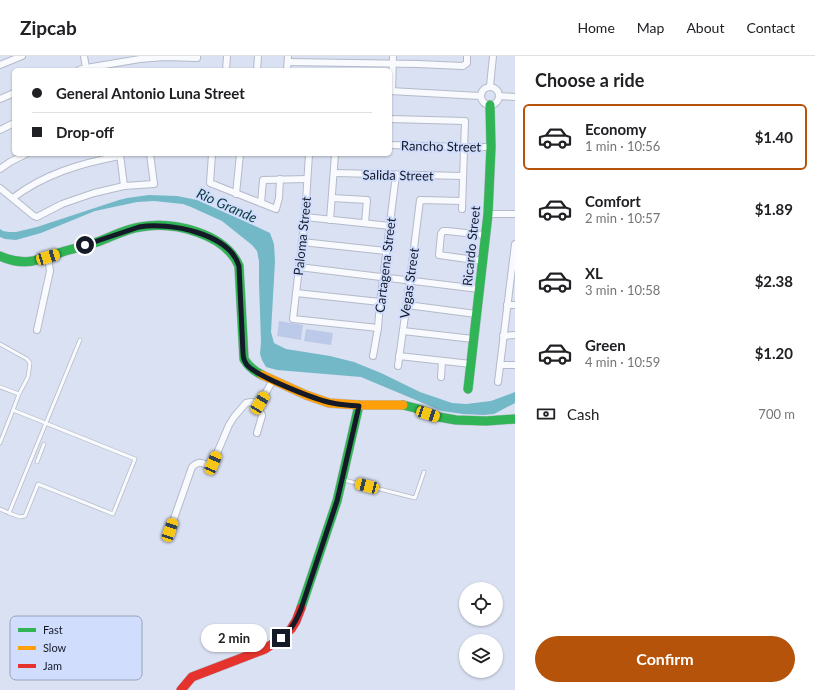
<!DOCTYPE html>
<meta charset="utf-8">
<style>
body{margin:0;font-family:Lato,sans-serif;background:#f2f2f2;color:#202124;height:100vh;display:flex;flex-direction:column;font-size:15px;white-space:nowrap}
*{box-sizing:border-box;margin:0}
p{font-size:13px;color:#757577}
.icon{flex:none;width:22px;height:22px;fill:none;stroke:currentColor;stroke-width:2;stroke-linecap:round;stroke-linejoin:round}
.map{position:relative;flex:1;overflow:hidden}
.details{display:flex;flex-direction:column;background:#fff;width:300px}
.details>*{flex:none}
.top-card{position:absolute;left:12px;top:12px;width:380px;height:88px;border-radius:6px;box-shadow:0 1px 3px #0004;display:grid;align-content:center;height:88px;padding:0 20px;background:#fff}
.controls{position:absolute;left:459px;top:526px;display:grid;gap:8px}
.controls a{display:grid;place-items:center;width:44px;height:44px;border-radius:50%;background:#fff;box-shadow:0 1px 3px #0004;font-size:20px}
.end{position:absolute;width:18px;height:18px;margin:-9px;border:5px solid #151a28;background:#fff;box-shadow:0 0 0 2px #fff}
.from{border-radius:50%}
.bubble{position:absolute;height:28px;border-radius:14px;background:#fff;box-shadow:0 1px 3px #0004;font-size:13px;font-weight:700;line-height:28px;text-align:center}
.car{position:absolute;width:12px;height:24px;margin:-12px -6px;border-radius:5px;box-shadow:0 0 3px 1px #0007;background:linear-gradient(#f5c518 24%,#345 0 40%,#f5c518 0 76%,#345 0 86%,#f5c518 0)}
.top-card b{display:flex;align-items:center;gap:14px;height:38px;font-size:15px}
.top-card b+b{border-top:1px solid #e0e0e0}
.top-card i{width:10px;height:10px;background:#202124}
ul{padding:0;list-style:none}
li{display:flex;align-items:center;gap:12px;height:66px;margin:0 8px 6px;padding:0 12px;border:2px solid transparent;border-radius:6px}
li div{flex:1}
li b{display:block;font-size:15px}
li em{font-style:normal;font-weight:700}
li.selected{border-color:#b45309}
li>.icon{width:36px;height:36px;stroke-width:1.5}
h2{padding:0 20px;font-size:18px;line-height:48px}
.pay{display:flex;align-items:center;gap:10px;height:44px;padding:0 20px;font-size:15px}
.pay p{margin-inline-start:auto}
.primary-button{display:flex;gap:8px;margin-top:auto;padding:8px 20px}
.primary-button a{flex:1;height:46px;border-radius:24px;background:#b45309;color:#fff;font-size:16px;font-weight:700;line-height:46px;text-align:center}
header{display:flex;align-items:center;gap:24px;box-sizing:border-box;height:56px;padding:0 20px;background:#fff;border-bottom:1px solid #e0e0e0}
header strong{font-size:19px}
nav{display:flex;gap:22px;margin-inline-start:auto;font-size:14px}
main{display:flex;flex:1;min-height:0}
.map>svg:first-child{display:block}
.green{fill:#bcc9e8}
.water{fill:#73b8c7}
.lines{fill:none;stroke-linecap:round;stroke-linejoin:round}
.lane-casing{stroke:#b4bac9;stroke-width:4.5}
.street-casing{stroke:#b4bac9;stroke-width:8}
.fast-casing{stroke:#b4bac9;stroke-width:10}
.slow-casing{stroke:#b4bac9;stroke-width:10}
.jam-casing{stroke:#b4bac9;stroke-width:10}
.lane{stroke:#f9fafd;stroke-width:3}
.street{stroke:#f9fafd;stroke-width:6}
.fast{stroke:#30b455;stroke-width:9}
.slow{stroke:#ff9f0a;stroke-width:9}
.jam{stroke:#e5322d;stroke-width:9}
.route{stroke:#151a28;stroke-width:5}
.labels{text-anchor:middle;dominant-baseline:central;stroke-width:4;stroke-linejoin:round;paint-order:stroke}
.street-label{font-size:13px;fill:#151a28;stroke:#d0ddfd}
.water-label{font-size:14px;font-style:italic;fill:#0b393f;stroke:#d0ddfd}
.key{fill:#d0ddfd;stroke:#98a2bd;stroke-width:1}
.key-label{font-size:11px;fill:#151a28}
</style>
<header>
<strong>Zipcab</strong>
<nav><a>Home</a><a>Map</a><a>About</a><a>Contact</a></nav>
</header>
<main>
<div class="map">
<svg width="515" height="634" viewBox="0 0 515 634">
<rect width="100%" height="100%" fill="#dae1f2"/>
<g class="green">
<path d="M279 265 303 269 301 284 277 280Z"/>
<path d="M306 273 333 277 331 289 304 285Z"/>
</g>
<path class="water" d="M149 139 177 140 197 144 253 169 270 177 274 188 275 205 271 276 274 287 286 293 330 300 354 306 381 317 420 336 452 347 466 348 491 345 515 336V347L494 358 484 359 463 358 442 355 361 321 277 314 266 311 262 304 260 298 261 286 259 227V205L257 195 252 189 222 165 191 151 183 148 154 145 137 146 95 155 41 177 16 184 5 183 0 181V173L3 175 9 176H16L37 171 119 144 127 142Z"/>
<g class="lines">
<defs>
<g id="lane">
<path d="M0 288 27 303 30 307 28 321 19 338"/>
<path d="M0 331 19 338 13 354"/>
<path d="M0 387 13 354 135 403 113 458 38 428 25 460 20 461 9 457"/>
<path d="M37 406 44 388"/>
<path d="M344 424 415 442 424 416"/>
<path d="M0 453 9 457 80 284"/>
</g>
<g id="street">
<path d="M84 0 86 12"/>
<path d="M288 6 418 8 463 10 467 7V0"/>
<path d="M0 9 22 0"/>
<path d="M79 14 86 12 140 3 164 1 197 2V0"/>
<path d="M226 14 227 0"/>
<path d="M257 14 258 0"/>
<path d="M287 14 288 0"/>
<path d="M490 30 493 0"/>
<circle cx="490" cy="40" r="9"/>
<path d="M390 35 480 40"/>
<path d="M392 35 393 0"/>
<path d="M499 40 515 41"/>
<path d="M0 43 14 37"/>
<path d="M390 63 465 65 462 153"/>
<path d="M0 74 14 67"/>
<path d="M390 89 464 91H491"/>
<path d="M120 98 124 130"/>
<path d="M212 98 210 127 276 153 279 142 280 123"/>
<path d="M309 98 305 161 293 263 378 272"/>
<path d="M0 113 10 106 26 98"/>
<path d="M334 117 463 120"/>
<path d="M0 132 34 160 37 161 62 148 94 137 124 130 154 128 150 98"/>
<path d="M236 138 240 98"/>
<path d="M13 142C44 118 82 107 120 100"/>
<path d="M332 142 367 144 365 167"/>
<path d="M261 147 263 124 307 123"/>
<path d="M488 158H515"/>
<path d="M305 161 390 170"/>
<path d="M330 164 335 98"/>
<path d="M302 186 386 195"/>
<path d="M482 205 439 199 441 178 443 175H447L485 179"/>
<path d="M299 211 479 233"/>
<path d="M296 237 380 246"/>
<path d="M407 249 476 258"/>
<path d="M507 249H515"/>
<path d="M37 274 50 215 48 201"/>
<path d="M403 275 473 283"/>
<path d="M503 280 515 279"/>
<path d="M373 300 378 272 380 246 396 119"/>
<path d="M399 300 471 308"/>
<path d="M500 309H515"/>
<path d="M398 310 410 224 420 144 462 145"/>
<path d="M441 321 442 305"/>
<path d="M498 326 515 188"/>
<path d="M257 377 262 360V359L258 352 260 347"/>
<path d="M170 474 192 411C199 404 202 407 210 410L212 409 229 369 234 361 246 347 251 346 260 347 273 324"/>
</g>
<g id="fast">
<path d="M0 200C11 205 21 207 33 205 44 202 54 199 65 195 77 192 89 189 100 185 113 180 126 173 140 171 173 165 225 177 239 210L244 303C248 310 254 315 262 319"/>
<path d="M468 333 488 158 491 91 490 49"/>
<path d="M403 349 415 352 439 361 456 364 486 365 515 363"/>
<path d="M301 552 337 445 359 349"/>
</g>
<path id="slow" d="M262 319 306 339 329 347 359 349H403"/>
<path id="jam" d="M181 634 192 621 265 593 281 582 291 573 296 565 301 552"/>
</defs>
<use href="#lane" class="lane-casing"/>
<use href="#street" class="street-casing"/>
<use href="#fast" class="fast-casing"/>
<use href="#slow" class="slow-casing"/>
<use href="#jam" class="jam-casing"/>
<use href="#lane" class="lane"/>
<use href="#street" class="street"/>
<use href="#fast" class="fast"/>
<use href="#slow" class="slow"/>
<use href="#jam" class="jam"/>
</g>
<g class="lines">
<path class="route" d="M85 189 139 171C169 166 229 177 239 210L243 297C243 302 244 305 247 309 256 320 312 342 328 346 338 349 348 349 359 350L337 445 301 553C295 567 293 571 281 582"/>
</g>
<g class="labels">
<g class="street-label">
<text transform="translate(441 90) rotate(1)">Rancho Street</text>
<text transform="translate(398 119) rotate(1)">Salida Street</text>
<text transform="translate(302 180) rotate(-84)">Paloma Street</text>
<text transform="translate(471 190) rotate(-84)">Ricardo Street</text>
<text transform="translate(385 209) rotate(-83)">Cartagena Street</text>
<text transform="translate(409 227) rotate(-82)">Vegas Street</text>
</g>
<g class="water-label">
<text transform="translate(227 149) rotate(24)">Rio Grande</text>
</g>
</g>
<rect x="10" y="560" width="132" height="64" rx="6" class="key"/>
<rect x="18" y="572" width="18" height="4" fill="#30b455"/>
<rect x="18" y="590" width="18" height="4" fill="#ff9f0a"/>
<rect x="18" y="608" width="18" height="4" fill="#e5322d"/>
<g class="key-label">
<text x="43" y="578">Fast</text>
<text x="43" y="596">Slow</text>
<text x="43" y="614">Jam</text>
</g>
</svg>
<div class="controls">
<a><svg class="icon" aria-label="locate" viewBox="0 0 24 24"><circle cx="12" cy="12" r="6"/><path d="M12 2v4M12 18v4M2 12h4M18 12h4"/></svg></a>
<a><svg class="icon" aria-label="layers" viewBox="0 0 24 24"><path d="M12 4l9 5-9 5-9-5zM3 14l9 5 9-5"/></svg></a>
</div>
<i class="end from" style="left:85px;top:189px"></i>
<i class="end" style="left:281px;top:582px"></i>
<div class="bubble" style="left:201px;top:568px;width:66px">2 min</div>
<i class="car" style="left:48px;top:201px;rotate:73deg"></i>
<i class="car" style="left:260px;top:347px;rotate:31deg"></i>
<i class="car" style="left:428px;top:358px;rotate:108deg"></i>
<i class="car" style="left:213px;top:407px;rotate:23deg"></i>
<i class="car" style="left:367px;top:430px;rotate:284deg"></i>
<i class="car" style="left:170px;top:474px;rotate:19deg"></i>
<div class="top-card">
<b><i class="from"></i>General Antonio Luna Street</b>
<b><i></i>Drop-off</b>
</div>
</div>
<section class="details">
<h2>Choose a ride</h2>
<ul>
<li class="selected"><svg class="icon" aria-label="car" viewBox="0 0 24 24"><path d="M5 17H2v-5l4-1 3-4h7l3 4 3 1v5h-3M9 17h6M6 11h13"/><circle cx="7" cy="17" r="2"/><circle cx="17" cy="17" r="2"/></svg><div><b>Economy</b><p>1 min · 10:56</p></div><em>$1.40</em></li>
<li><svg class="icon" aria-label="car" viewBox="0 0 24 24"><path d="M5 17H2v-5l4-1 3-4h7l3 4 3 1v5h-3M9 17h6M6 11h13"/><circle cx="7" cy="17" r="2"/><circle cx="17" cy="17" r="2"/></svg><div><b>Comfort</b><p>2 min · 10:57</p></div><em>$1.89</em></li>
<li><svg class="icon" aria-label="car" viewBox="0 0 24 24"><path d="M5 17H2v-5l4-1 3-4h7l3 4 3 1v5h-3M9 17h6M6 11h13"/><circle cx="7" cy="17" r="2"/><circle cx="17" cy="17" r="2"/></svg><div><b>XL</b><p>3 min · 10:58</p></div><em>$2.38</em></li>
<li><svg class="icon" aria-label="car" viewBox="0 0 24 24"><path d="M5 17H2v-5l4-1 3-4h7l3 4 3 1v5h-3M9 17h6M6 11h13"/><circle cx="7" cy="17" r="2"/><circle cx="17" cy="17" r="2"/></svg><div><b>Green</b><p>4 min · 10:59</p></div><em>$1.20</em></li>
</ul>
<div class="pay"><svg class="icon" aria-label="cash" viewBox="0 0 24 24"><path d="M3 7h18v10H3z"/><circle cx="12" cy="12" r="2"/></svg>Cash<p>700 m</p></div>
<div class="primary-button"><a>Confirm</a></div>
</section>
</main>
